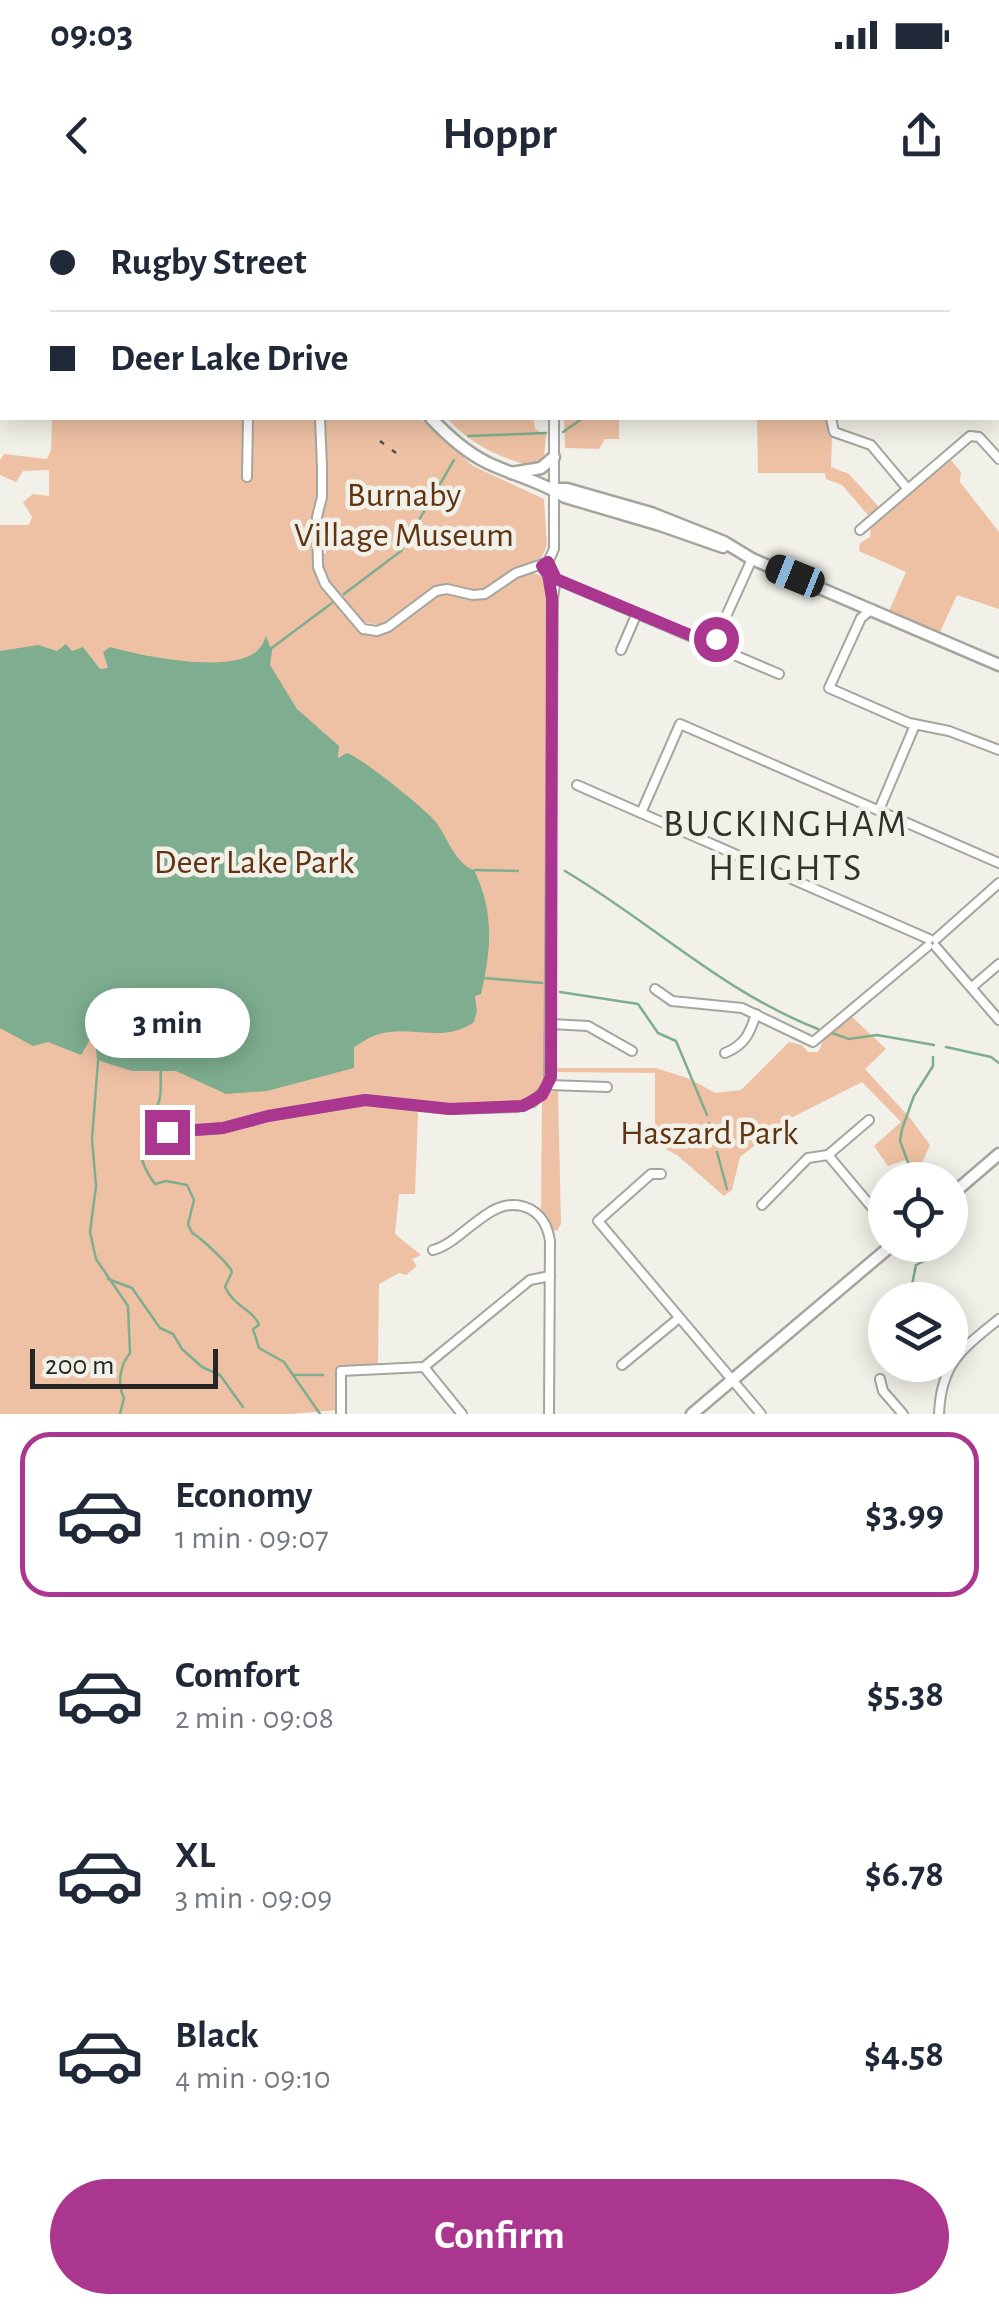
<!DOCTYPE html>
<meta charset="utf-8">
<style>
body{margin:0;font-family:"Alegreya Sans",sans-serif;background:#f2f2f3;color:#1f2937;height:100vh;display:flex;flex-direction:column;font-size:38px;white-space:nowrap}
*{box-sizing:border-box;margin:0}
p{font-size:32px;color:#747a83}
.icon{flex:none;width:55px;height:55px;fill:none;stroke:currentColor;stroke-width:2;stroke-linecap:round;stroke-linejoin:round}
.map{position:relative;height:1214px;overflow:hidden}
.side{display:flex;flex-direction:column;background:#fff;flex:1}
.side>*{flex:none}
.banner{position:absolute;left:0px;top:0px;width:1000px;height:220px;box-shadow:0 5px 25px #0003;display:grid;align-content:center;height:220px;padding:0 50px;background:#fff}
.buttons{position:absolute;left:868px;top:962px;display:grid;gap:20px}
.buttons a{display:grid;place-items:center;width:100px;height:100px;border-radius:50%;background:#fff;box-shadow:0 5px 25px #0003;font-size:50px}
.scale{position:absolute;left:30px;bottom:25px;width:188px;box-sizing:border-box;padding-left:10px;border:5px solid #262624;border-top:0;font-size:28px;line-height:35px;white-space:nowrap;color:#262624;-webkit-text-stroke:8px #f1f1e9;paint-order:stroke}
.end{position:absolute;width:45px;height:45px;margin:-22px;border:12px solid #ab368f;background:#fff;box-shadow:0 0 0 5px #fff}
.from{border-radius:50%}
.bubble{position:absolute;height:70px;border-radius:35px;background:#fff;box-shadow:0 5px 25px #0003;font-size:32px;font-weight:700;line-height:70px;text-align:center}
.car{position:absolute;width:30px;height:60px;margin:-30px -15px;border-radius:12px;box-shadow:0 0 8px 2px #0007;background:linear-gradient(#222 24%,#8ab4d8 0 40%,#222 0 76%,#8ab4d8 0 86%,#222 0)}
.banner b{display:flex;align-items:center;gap:35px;height:95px;font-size:38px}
.banner b+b{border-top:2px solid #e0e1e3}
.banner i{width:25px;height:25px;background:#1f2937}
ul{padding:18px 0 0;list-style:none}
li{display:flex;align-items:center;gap:30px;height:165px;margin:0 20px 15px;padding:0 30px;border:5px solid transparent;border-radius:30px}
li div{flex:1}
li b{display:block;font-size:38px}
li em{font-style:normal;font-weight:700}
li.active{border-color:#ab368f}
li>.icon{width:90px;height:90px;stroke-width:1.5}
.action{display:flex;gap:20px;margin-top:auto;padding:20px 50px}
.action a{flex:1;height:115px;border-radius:60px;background:#ab368f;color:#fff;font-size:40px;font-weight:700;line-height:115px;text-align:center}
.status{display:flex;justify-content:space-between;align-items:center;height:70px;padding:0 50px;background:#fff;direction:ltr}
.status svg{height:28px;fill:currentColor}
header{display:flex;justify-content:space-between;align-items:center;height:130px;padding:0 50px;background:#fff;font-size:45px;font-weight:700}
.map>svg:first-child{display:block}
.green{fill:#eec1a4}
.water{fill:#7eae8f}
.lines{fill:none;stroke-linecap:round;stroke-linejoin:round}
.stream{stroke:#7eae8f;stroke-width:2.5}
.street-casing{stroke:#a5a59e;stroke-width:12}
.secondary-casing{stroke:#a5a59e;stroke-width:15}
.highway-casing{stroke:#cfcfcf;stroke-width:19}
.street{stroke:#fff;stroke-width:8}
.secondary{stroke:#fff;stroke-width:10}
.highway{stroke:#90c94f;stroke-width:14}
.rail{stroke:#4e4e4b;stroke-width:2.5;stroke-dasharray:5 10;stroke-linecap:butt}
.route{stroke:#ab368f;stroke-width:12}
.labels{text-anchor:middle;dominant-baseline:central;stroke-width:9;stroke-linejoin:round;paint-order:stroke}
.park-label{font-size:35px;fill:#603311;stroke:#f1f1e9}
.neighbourhood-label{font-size:38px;letter-spacing:2.5px;fill:#31312b;stroke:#f1f1e9}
</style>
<div class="status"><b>09:03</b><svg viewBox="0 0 49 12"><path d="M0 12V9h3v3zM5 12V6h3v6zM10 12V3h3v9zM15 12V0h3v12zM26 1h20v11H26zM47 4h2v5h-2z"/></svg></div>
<header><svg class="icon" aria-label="back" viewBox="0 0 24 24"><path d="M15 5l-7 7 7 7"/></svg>Hoppr<svg class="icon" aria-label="share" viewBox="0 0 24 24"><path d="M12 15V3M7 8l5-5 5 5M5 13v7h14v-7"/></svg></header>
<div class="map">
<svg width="999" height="1214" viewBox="0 0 999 1214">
<rect width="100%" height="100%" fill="#f1f1e9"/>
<g class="green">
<path d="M575 0H999V145L998 2Z"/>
<path d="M52 218H316C316 241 319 264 319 287 318 317 306 349 318 379 324 392 336 404 346 416 354 426 361 437 376 436 401 434 416 400 440 394 458 389 474 404 492 395 510 387 524 363 546 379L549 420 546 881 535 896 521 902 452 905 360 900 260 920C297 916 391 890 418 913L415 994H399L395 1034 421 1055 412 1059 417 1066 406 1075 399 1073 379 1084 378 1163 376 1166 338 1169 337 1210 291 1214H0V325H29L32 317 23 302 33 294 49 296V270L23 271 16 282 0 275V260L4 254 47 259 51 250Z"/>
<path d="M326 218H420L473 266 544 299 547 345 542 357 514 368 484 390 469 391 446 385 432 388 382 425 361 422C343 400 323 382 320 352L326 354V324L320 319 325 296Z"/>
<path d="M447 218H533L535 229 546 235 544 258 529 265C498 258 468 242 447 218Z"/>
<path d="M564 218H619V239H605L599 249 565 248Z"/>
<path d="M757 218H825L832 238 831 267 849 274 879 307 868 315 842 285 826 279 825 273H758Z"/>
<path d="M951 260 961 272 960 282 999 332V409L957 395 940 432 889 411 906 372 859 351 860 343 870 337 871 324Z"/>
<path d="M851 816 886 849 865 869 911 919 930 945 919 970 905 960 888 966 874 946 901 922 862 882 789 919 740 957 732 990 724 996 677 955 655 943V873L555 872V868H656L690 879 715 893 741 890 789 842 802 845 808 852H818L825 837Z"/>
<path d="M558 891 561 1024 557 1031 552 1030 541 1012 542 900 549 892Z"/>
</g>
<path class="water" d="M266 436 272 451 270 465 297 509 339 546 338 558 347 553C362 558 423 607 435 621 447 636 455 664 474 670 495 713 491 750 481 794L475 796 477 811 474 822C441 845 411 823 376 835 369 837 361 843 354 847V868L267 891 226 894 176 871H132L97 860 95 839 91 838 81 855 48 842 33 846 0 828V451L38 445 57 451 66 444 72 451 83 447 100 469 108 468 103 452 110 447C141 456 234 475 258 450 262 446 264 441 266 436Z"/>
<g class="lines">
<g class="stream">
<path d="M622 0 629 2"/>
<path d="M665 0 667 2"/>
<path d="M943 2 947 0"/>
<path d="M563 232 583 218"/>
<path d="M468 236 546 233"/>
<path d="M344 394 401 351 454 260"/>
<path d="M269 450 332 403"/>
<path d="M475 670 518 671"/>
<path d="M565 671C651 722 723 792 818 829"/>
<path d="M484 778 542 783"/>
<path d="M560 792 638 804 658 833 676 841 707 915"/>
<path d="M832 833 849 839 877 835 934 845"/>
<path d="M946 847 991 857 999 863"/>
<path d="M98 861 92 939 96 986 90 1032 96 1059 128 1106 130 1153C120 1165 117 1184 124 1198L120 1214"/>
<path d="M161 869C160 879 162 892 159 901 148 935 127 947 155 984L166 981 187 985 194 1000 188 1024 192 1033C199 1036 230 1065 232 1072L225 1087C235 1108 253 1109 259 1125L253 1129 259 1148 284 1162 320 1214"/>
<path d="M709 923 714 942"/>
<path d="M717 952 727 989"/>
<path d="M910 968 900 941 902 929 914 896 933 866V857"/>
<path d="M108 1079 132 1088 160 1128 173 1134 182 1149 202 1167 220 1175 243 1207"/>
<path d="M909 1100 916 1065 926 1060 930 1045"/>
<path d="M931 1165 933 1179"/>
<path d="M295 1175H323"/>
</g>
<defs>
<g id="street">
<path d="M606 0 611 2"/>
<path d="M0 76H2"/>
<path d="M998 121H999"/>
<path d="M320 218 322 268V297L317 317 318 367 325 384 363 429 377 431 388 427 436 391 447 389 473 395 485 394 516 373 548 362 554 349V218"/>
<path d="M831 218 834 232 871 245 907 288"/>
<path d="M247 277 248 218"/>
<path d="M860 330 970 236 979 237 999 259"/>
<path d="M548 362 556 379 553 398"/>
<path d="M541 366 548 375 553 398 549 885"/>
<path d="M556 379 779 474"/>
<path d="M872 409 861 418 829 488 909 523 949 531 999 550"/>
<path d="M713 445 752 359"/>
<path d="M621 450 637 413"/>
<path d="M577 585 929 739"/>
<path d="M879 610 915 525"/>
<path d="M641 613 680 524 999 663"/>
<path d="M936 739 999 683"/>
<path d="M936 747 999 820"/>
<path d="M972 787 999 764"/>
<path d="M655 789 672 801 742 808 813 842 928 746"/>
<path d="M551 824 588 826 632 851"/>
<path d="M725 853C745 845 750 833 756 814"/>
<path d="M549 885 607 887"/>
<path d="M148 934 223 928 268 916 365 900 450 909 517 907 533 902 549 885"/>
<path d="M828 955 885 1023"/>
<path d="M661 974H651L598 1021 761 1214"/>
<path d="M762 1005 808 958 828 955 869 920"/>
<path d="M433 1050C465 1042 492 990 530 1009 543 1016 548 1028 550 1041L549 1214"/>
<path d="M622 1165 679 1118"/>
<path d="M424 1167 530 1080 550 1076"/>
<path d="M424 1167 462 1214"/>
<path d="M880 1179 883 1191 903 1214"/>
<path d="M341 1214V1171L424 1167"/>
<path d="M939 1214C941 1163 962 1149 999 1119"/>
</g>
<g id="secondary">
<path d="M201 0 204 2"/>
<path d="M219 0 221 2"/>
<path d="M318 2 319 0"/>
<path d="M334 2V0"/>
<path d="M431 218C447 235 464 251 486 262 512 275 541 281 565 297L660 325 723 347"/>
<path d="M511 273 541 268 554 257"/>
<path d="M554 289H567L651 313 724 342 752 359 999 465"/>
<path d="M950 996 999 954"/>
<path d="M692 1214 892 1045"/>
</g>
<g id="highway">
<path d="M437 0 441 2"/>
<path d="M485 0 489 2"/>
<path d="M522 0 526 2"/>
<path d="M551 0 555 2"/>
<path d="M998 168H999"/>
<path d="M998 188 999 189"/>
</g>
</defs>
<use href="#street" class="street-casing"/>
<use href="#secondary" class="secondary-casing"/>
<use href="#highway" class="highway-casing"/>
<use href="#street" class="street"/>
<use href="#secondary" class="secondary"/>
<use href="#highway" class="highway"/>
<path class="rail" d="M380 241 396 253"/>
</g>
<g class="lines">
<path class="route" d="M167 932 223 928 268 916 365 900 450 909 523 906 542 895 551 877 552 398 548 374 542 366 548 362 556 379 714 445 716 439"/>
</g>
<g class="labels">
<g class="park-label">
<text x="404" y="295">Burnaby<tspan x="404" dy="40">Village Museum</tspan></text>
<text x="254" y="662">Deer Lake Park</text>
<text x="709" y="933">Haszard Park</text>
</g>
<g class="neighbourhood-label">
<text x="786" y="625">BUCKINGHAM<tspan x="786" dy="44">HEIGHTS</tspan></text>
</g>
</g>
</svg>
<div class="buttons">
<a><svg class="icon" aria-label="locate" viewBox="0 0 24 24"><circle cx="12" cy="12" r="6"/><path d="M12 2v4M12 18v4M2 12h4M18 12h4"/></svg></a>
<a><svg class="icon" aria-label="layers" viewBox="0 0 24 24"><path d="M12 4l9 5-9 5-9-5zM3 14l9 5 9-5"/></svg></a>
</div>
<div class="scale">200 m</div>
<i class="end from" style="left:716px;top:439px"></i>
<i class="end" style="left:167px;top:932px"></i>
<div class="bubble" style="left:85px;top:788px;width:165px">3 min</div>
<i class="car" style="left:795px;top:376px;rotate:292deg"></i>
<div class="banner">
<b><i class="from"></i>Rugby Street</b>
<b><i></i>Deer Lake Drive</b>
</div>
</div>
<section class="side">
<ul>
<li class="active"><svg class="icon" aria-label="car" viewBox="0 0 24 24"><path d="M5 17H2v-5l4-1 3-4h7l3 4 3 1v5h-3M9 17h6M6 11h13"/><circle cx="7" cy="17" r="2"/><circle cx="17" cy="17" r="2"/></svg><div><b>Economy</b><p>1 min · 09:07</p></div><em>$3.99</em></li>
<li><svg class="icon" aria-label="car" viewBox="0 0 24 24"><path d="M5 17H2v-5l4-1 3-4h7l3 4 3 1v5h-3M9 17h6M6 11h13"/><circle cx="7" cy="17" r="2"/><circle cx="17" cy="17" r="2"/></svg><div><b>Comfort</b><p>2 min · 09:08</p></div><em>$5.38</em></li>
<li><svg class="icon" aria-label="car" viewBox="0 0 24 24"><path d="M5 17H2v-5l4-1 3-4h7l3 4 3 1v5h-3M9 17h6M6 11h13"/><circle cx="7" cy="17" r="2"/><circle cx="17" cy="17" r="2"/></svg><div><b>XL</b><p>3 min · 09:09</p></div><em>$6.78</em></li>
<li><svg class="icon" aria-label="car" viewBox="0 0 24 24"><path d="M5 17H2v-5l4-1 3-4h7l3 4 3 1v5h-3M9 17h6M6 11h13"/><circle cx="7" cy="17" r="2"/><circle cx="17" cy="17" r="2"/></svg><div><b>Black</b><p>4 min · 09:10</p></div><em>$4.58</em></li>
</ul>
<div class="action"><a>Confirm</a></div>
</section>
